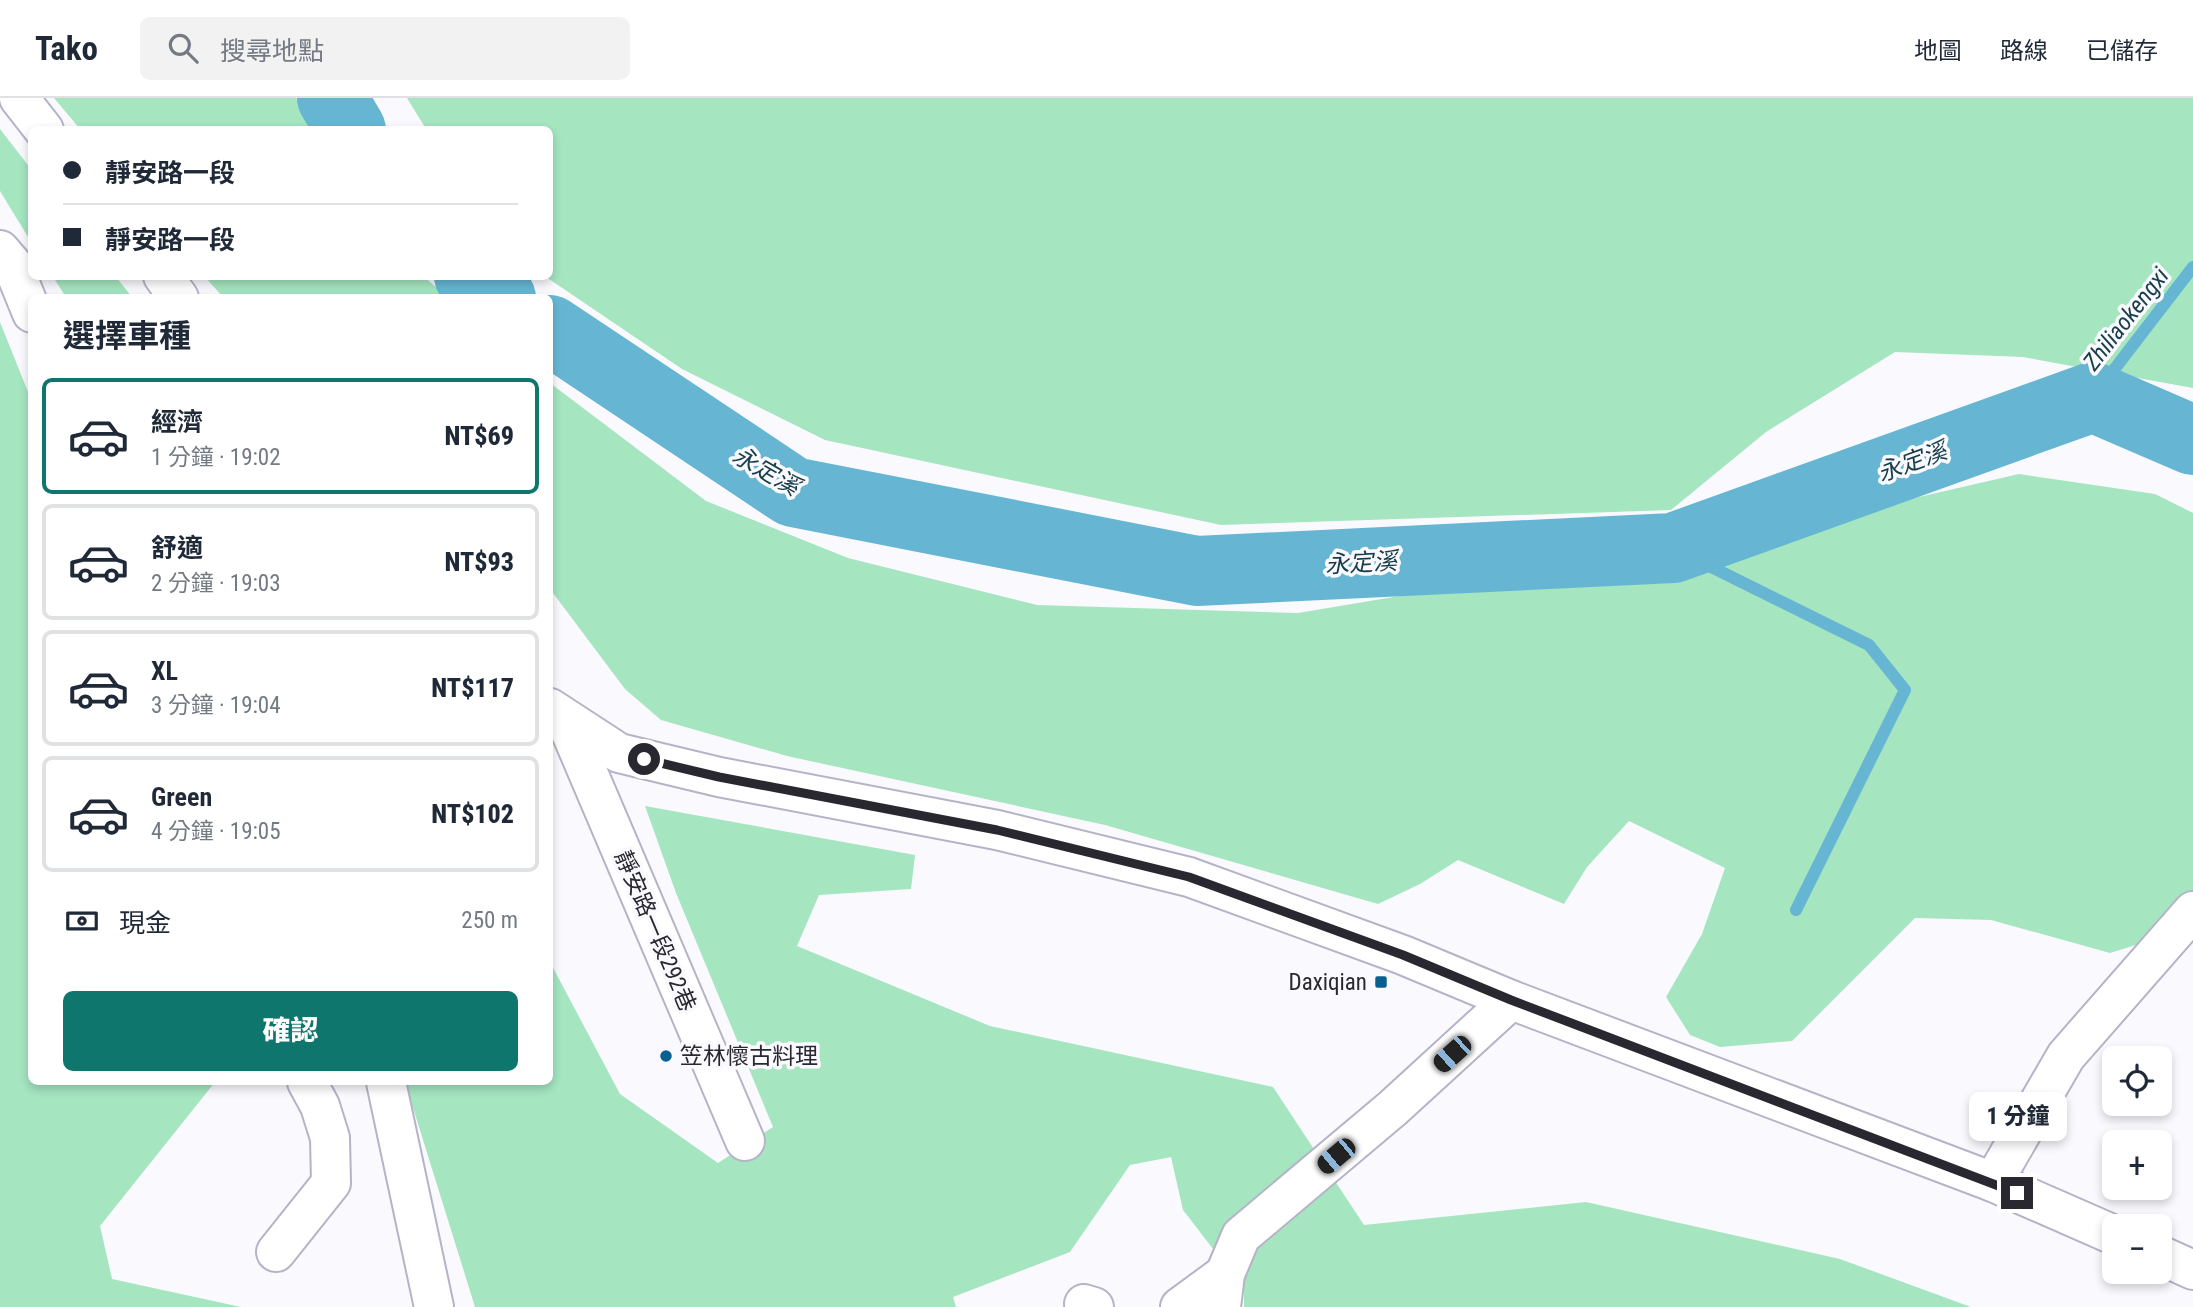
<!DOCTYPE html>
<html lang="zh-TW">
<meta charset="utf-8">
<style>
body{margin:0;font-family:"Roboto Condensed","Noto Sans TC",sans-serif;background:#f2f2f3;color:#1f2937;height:100vh;display:flex;flex-direction:column;font-size:26px;white-space:nowrap}
*{box-sizing:border-box;margin:0}
p{font-size:23px;color:#747a83}
.icon{flex:none;width:38px;height:38px;fill:none;stroke:currentColor;stroke-width:2;stroke-linecap:round;stroke-linejoin:round}
.map{position:relative;flex:1;overflow:hidden}
.details{position:absolute;left:28px;top:196px;width:525px;height:791px;display:flex;flex-direction:column;background:#fff;border-radius:10px;box-shadow:0 4px 10px #0003}
.details>*{flex:none}
.top-card{position:absolute;left:28px;top:28px;width:525px;height:154px;border-radius:10px;box-shadow:0 4px 10px #0003;display:grid;align-content:center;height:154px;padding:0 35px;background:#fff}
.tools{position:absolute;left:2102px;top:948px;display:grid;gap:14px}
.tools a{display:grid;place-items:center;width:70px;height:70px;border-radius:10px;background:#fff;box-shadow:0 4px 10px #0003;font-size:35px}
.end{position:absolute;width:32px;height:32px;margin:-16px;border:9px solid #292830;background:#fff;box-shadow:0 0 0 4px #fff}
.from{border-radius:50%}
.bubble{position:absolute;height:49px;border-radius:10px;background:#fff;box-shadow:0 4px 10px #0003;font-size:23px;font-weight:800;line-height:49px;text-align:center}
.car{position:absolute;width:21px;height:42px;margin:-21px -10px;border-radius:9px;box-shadow:0 0 5px 2px #0007;background:linear-gradient(#222 24%,#8ab4d8 0 40%,#222 0 76%,#8ab4d8 0 86%,#222 0)}
.top-card b{display:flex;align-items:center;gap:24px;height:66px;font-size:26px}
.top-card b+b{border-top:2px solid #e0e1e3}
.top-card i{width:18px;height:18px;background:#1f2937}
ul{padding:0;list-style:none}
li{display:flex;align-items:center;gap:21px;height:116px;margin:0 14px 10px;padding:0 21px;border:4px solid #e0e1e3;border-radius:10px}
li div{flex:1}
li b{display:block;font-size:26px}
li em{font-style:normal;font-weight:800}
li.selected{border-color:#0f766e}
li>.icon{width:63px;height:63px;stroke-width:1.5}
h2{padding:0 35px;font-size:32px;line-height:84px}
.pay{display:flex;align-items:center;gap:18px;height:77px;padding:0 35px;font-size:26px}
.pay p{margin-inline-start:auto}
.action{display:flex;gap:14px;margin-top:auto;padding:14px 35px}
.action a{flex:1;height:80px;border-radius:10px;background:#0f766e;color:#fff;font-size:28px;font-weight:800;line-height:80px;text-align:center}
header{display:flex;align-items:center;gap:42px;box-sizing:border-box;height:98px;padding:0 35px;background:#fff;border-bottom:2px solid #e0e1e3}
header strong{font-size:33px}
nav{display:flex;gap:38px;margin-inline-start:auto;font-size:24px}
.search{width:490px;height:63px;background:#f2f2f3;display:flex;align-items:center;gap:18px;box-sizing:border-box;padding:0 24px;border-radius:10px;color:#747a83;font-size:26px}
.map>svg:first-child{display:block}
.green{fill:#a5e5c0}
.lines{fill:none;stroke-linecap:round;stroke-linejoin:round}
.stream{stroke:#66b6d3;stroke-width:12}
.river{stroke:#66b6d3;stroke-width:70}
.minor-casing{stroke:#b5b3c7;stroke-width:42}
.major-casing{stroke:#b5b3c7;stroke-width:42}
.minor{stroke:#fff;stroke-width:38}
.major{stroke:#fff;stroke-width:38}
.route{stroke:#292830;stroke-width:9}
.poi-dot{fill:#086091;stroke:#fafafe;stroke-width:2.5}
.labels{text-anchor:middle;dominant-baseline:central;stroke-width:7;stroke-linejoin:round;paint-order:stroke}
.street-label{font-size:23px;fill:#292830;stroke:#fafafe}
.poi-label{font-size:23px;fill:#292830;stroke:#fafafe;text-anchor:end}
.water-label{font-size:24px;font-style:italic;fill:#183d4a;stroke:#fafafe}
</style>
<header>
<strong>Tako</strong>
<div class="search"><svg class="icon" aria-label="search" viewBox="0 0 24 24"><circle cx="10" cy="10" r="6"/><path d="M15 15l6 6"/></svg>搜尋地點</div>
<nav><a>地圖</a><a>路線</a><a>已儲存</a></nav>
</header>
<div class="map">
<svg width="2193" height="1209" viewBox="0 0 2193 1209">
<rect width="100%" height="100%" fill="#fafafe"/>
<g class="green">
<path d="M54 0H296L315 31H80Z"/>
<path d="M407 0H2193V290L2023 259 1895 254 1766 334 1671 412 1221 427 825 342 682 271 546 179 550 178V32L426 31Z"/>
<path d="M0 31 31 71V144L0 93Z"/>
<path d="M53 179H116L132 199H66Z"/>
<path d="M205 179H424L448 199H223Z"/>
<path d="M0 224 32 304V984H215L100 1128 112 1181 241 1209H0Z"/>
<path d="M550 285 706 403 848 460 1037 507 1298 515 1732 442 2019 376 2155 396 2193 415V829L2110 855 1991 822 1915 820 1792 943 1720 949 1690 937 1666 899 1702 836 1725 770 1629 723 1587 769 1564 806 1458 762 1420 786 1378 806 1105 727 787 658 661 622 625 591 550 491Z"/>
<path d="M645 708 915 757 911 791 819 797 797 848 990 928 1273 989 1364 1127 1586 1104 1840 1161 1971 1209H1244V1191L1183 1112 1171 1059 1130 1067 1070 1154 953 1199 956 1209H475L405 984H550V864L620 996 718 1065 773 1029 676 795Z"/>
</g>
<g class="lines">
<g class="stream">
<path d="M2093 299 2193 169"/>
<path d="M1673 450 1869 547 1905 592 1796 812"/>
</g>
<g class="river">
<path d="M332 0 351 32"/>
<path d="M469 178 501 200"/>
<path d="M550 232 793 394 1197 473 1673 450 2093 299 2193 342"/>
</g>
<defs>
<g id="minor">
<path d="M0 152 12 166 32 215"/>
<path d="M566 623 745 1043"/>
<path d="M386 984 434 1209"/>
<path d="M1993 1084 2066 958 2193 813"/>
<path d="M276 1154 331 1085 330 1040 320 1008 307 984"/>
<path d="M1084 1206 1094 1209"/>
<path d="M1180 1209 1225 1176"/>
<path d="M1221 1209 1225 1176 1241 1138 1393 1010 1511 902"/>
</g>
<g id="major">
<path d="M19 0 44 32"/>
<path d="M163 178 179 200"/>
<path d="M550 610 619 655 719 679 997 732 1189 779 1403 857 1511 902 1993 1084 2114 1137"/>
<path d="M2160 1157 2193 1172"/>
</g>
</defs>
<use href="#minor" class="minor-casing"/>
<use href="#major" class="major-casing"/>
<use href="#minor" class="minor"/>
<use href="#major" class="major"/>
</g>
<g class="lines">
<path class="route" d="M644 661 719 679 997 732 1189 779 1403 857 1511 902 2017 1095"/>
</g>
<g class="poi-dot">
<rect x="1374" y="877" width="14" height="14" rx="3.5"/>
<circle cx="666" cy="958" r="7"/>
</g>
<g class="labels">
<g class="street-label">
<text transform="translate(655 833) rotate(67)">靜安路一段292巷</text>
</g>
<g class="poi-label">
<text x="1367" y="884">Daxiqian</text>
<text x="680" y="958" text-anchor="start">笠林懷古料理</text>
</g>
<g class="water-label">
<text transform="translate(2126 221) rotate(-52)">Zhiliaokengxi</text>
<text transform="translate(1912 364) rotate(-20)">永定溪</text>
<text transform="translate(766 373) rotate(30)">永定溪</text>
<text transform="translate(1361 465) rotate(-3)">永定溪</text>
</g>
</g>
</svg>
<div class="tools">
<a><svg class="icon" aria-label="locate" viewBox="0 0 24 24"><circle cx="12" cy="12" r="6"/><path d="M12 2v4M12 18v4M2 12h4M18 12h4"/></svg></a>
<a>+</a>
<a>−</a>
</div>
<i class="end from" style="left:644px;top:661px"></i>
<i class="end" style="left:2017px;top:1095px"></i>
<div class="bubble" style="left:1969px;top:994px;width:98px">1 分鐘</div>
<i class="car" style="left:1452px;top:956px;rotate:228deg"></i>
<i class="car" style="left:1336px;top:1058px;rotate:230deg"></i>
<div class="top-card">
<b><i class="from"></i>靜安路一段</b>
<b><i></i>靜安路一段</b>
</div>
<section class="details">
<h2>選擇車種</h2>
<ul>
<li class="selected"><svg class="icon" aria-label="car" viewBox="0 0 24 24"><path d="M5 17H2v-5l4-1 3-4h7l3 4 3 1v5h-3M9 17h6M6 11h13"/><circle cx="7" cy="17" r="2"/><circle cx="17" cy="17" r="2"/></svg><div><b>經濟</b><p>1 分鐘 · 19:02</p></div><em>NT$69</em></li>
<li><svg class="icon" aria-label="car" viewBox="0 0 24 24"><path d="M5 17H2v-5l4-1 3-4h7l3 4 3 1v5h-3M9 17h6M6 11h13"/><circle cx="7" cy="17" r="2"/><circle cx="17" cy="17" r="2"/></svg><div><b>舒適</b><p>2 分鐘 · 19:03</p></div><em>NT$93</em></li>
<li><svg class="icon" aria-label="car" viewBox="0 0 24 24"><path d="M5 17H2v-5l4-1 3-4h7l3 4 3 1v5h-3M9 17h6M6 11h13"/><circle cx="7" cy="17" r="2"/><circle cx="17" cy="17" r="2"/></svg><div><b>XL</b><p>3 分鐘 · 19:04</p></div><em>NT$117</em></li>
<li><svg class="icon" aria-label="car" viewBox="0 0 24 24"><path d="M5 17H2v-5l4-1 3-4h7l3 4 3 1v5h-3M9 17h6M6 11h13"/><circle cx="7" cy="17" r="2"/><circle cx="17" cy="17" r="2"/></svg><div><b>Green</b><p>4 分鐘 · 19:05</p></div><em>NT$102</em></li>
</ul>
<div class="pay"><svg class="icon" aria-label="cash" viewBox="0 0 24 24"><path d="M3 7h18v10H3z"/><circle cx="12" cy="12" r="2"/></svg>現金<p>250 m</p></div>
<div class="action"><a>確認</a></div>
</section>
</div>
